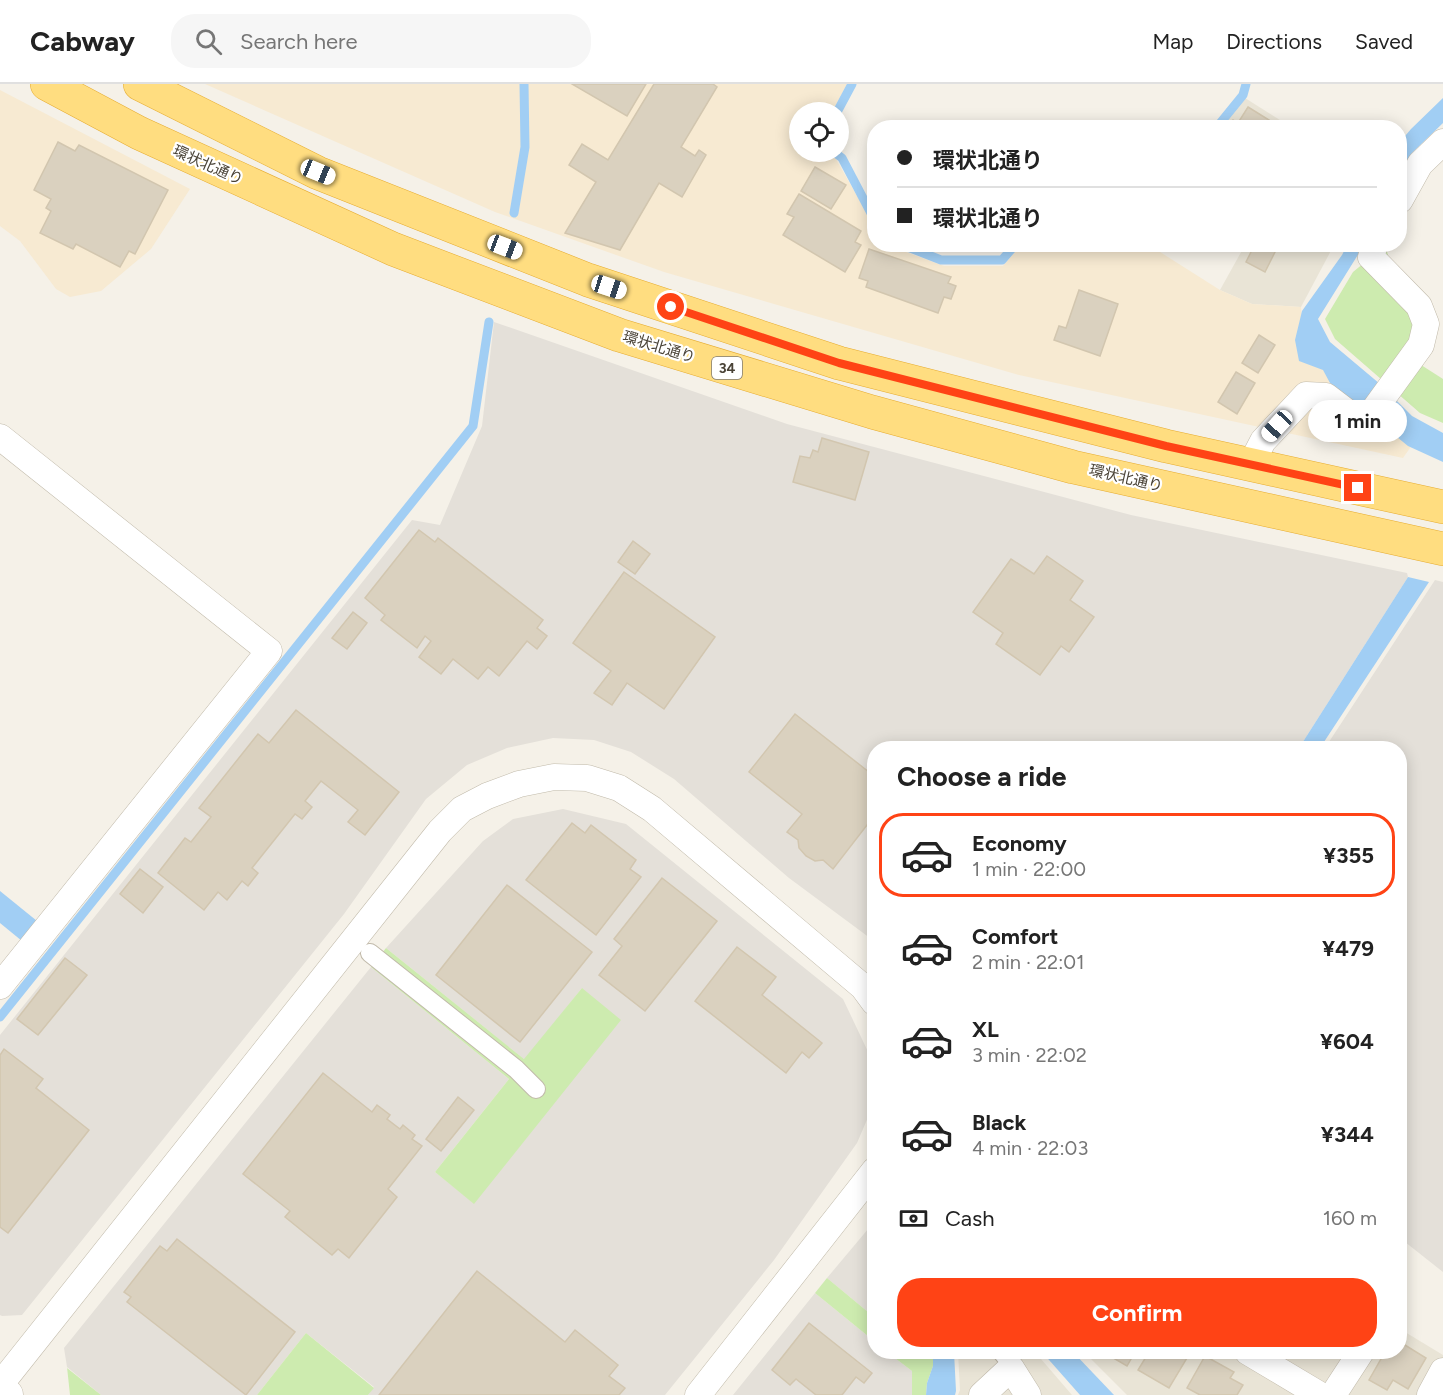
<!DOCTYPE html>
<meta charset="utf-8">
<style>
body{margin:0;font-family:Figtree,"Noto Sans JP",sans-serif;background:#f6f6f6;color:#222;height:100vh;display:flex;flex-direction:column;font-size:22px;white-space:nowrap}
*{box-sizing:border-box;margin:0}
p{font-size:20px;color:#767676}
.icon{flex:none;width:33px;height:33px;fill:none;stroke:currentColor;stroke-width:2;stroke-linecap:round;stroke-linejoin:round}
.map{position:relative;flex:1;overflow:hidden}
.details{position:absolute;left:867px;top:657px;width:540px;height:618px;display:flex;flex-direction:column;background:#fff;border-radius:24px;box-shadow:0 3px 15px #0003}
.details>*{flex:none}
.hud{position:absolute;left:867px;top:36px;width:540px;height:132px;border-radius:24px;box-shadow:0 3px 15px #0003;display:grid;align-content:center;height:132px;padding:0 30px;background:#fff}
.fabs{position:absolute;left:789px;top:18px;display:grid;gap:12px}
.fabs a{display:grid;place-items:center;width:60px;height:60px;border-radius:50%;background:#fff;box-shadow:0 3px 15px #0003;font-size:30px}
.end{position:absolute;width:27px;height:27px;margin:-14px;border:8px solid #ff4315;background:#fff;box-shadow:0 0 0 3px #fff}
.from{border-radius:50%}
.bubble{position:absolute;height:42px;border-radius:21px;background:#fff;box-shadow:0 3px 15px #0003;font-size:20px;font-weight:700;line-height:42px;text-align:center}
.car{position:absolute;width:18px;height:36px;margin:-18px -9px;border-radius:8px;box-shadow:0 0 4px 2px #0007;background:linear-gradient(#fff 24%,#345 0 40%,#fff 0 76%,#345 0 86%,#fff 0)}
.hud b{display:flex;align-items:center;gap:21px;height:57px;font-size:22px}
.hud b+b{border-top:2px solid #e0e0e0}
.hud i{width:15px;height:15px;background:#222}
ul{padding:0;list-style:none}
li{display:flex;align-items:center;gap:18px;height:84px;margin:0 12px 9px;padding:0 18px;border:3px solid transparent;border-radius:24px}
li div{flex:1}
li b{display:block;font-size:22px}
li em{font-style:normal;font-weight:700}
li.current{border-color:#ff4315}
li>.icon{width:54px;height:54px;stroke-width:1.5}
h2{padding:0 30px;font-size:27px;line-height:72px}
.pay{display:flex;align-items:center;gap:15px;height:66px;padding:0 30px;font-size:22px}
.pay p{margin-inline-start:auto}
.action{display:flex;gap:12px;margin-top:auto;padding:12px 30px}
.action a{flex:1;height:69px;border-radius:24px;background:#ff4315;color:#fff;font-size:24px;font-weight:700;line-height:69px;text-align:center}
header{display:flex;align-items:center;gap:36px;box-sizing:border-box;height:84px;padding:0 30px;background:#fff;border-bottom:2px solid #e0e0e0}
header strong{font-size:28px}
nav{display:flex;gap:33px;margin-inline-start:auto;font-size:21px}
.search{width:420px;height:54px;background:#f6f6f6;display:flex;align-items:center;gap:15px;box-sizing:border-box;padding:0 21px;border-radius:24px;color:#767676;font-size:22px}
.map>svg:first-child{display:block}
.residential{fill:#e9e4d6}
.commercial{fill:#f7ead2}
.industrial{fill:#e4e0d9}
.green{fill:#cdebaf}
.water{fill:#a1cef4}
.lines{fill:none;stroke-linecap:round;stroke-linejoin:round}
.stream{stroke:#a1cef4;stroke-width:9}
.building{fill:#dad1bf;stroke:#d2c6af;stroke-width:1.5}
.service-casing{stroke:#c1baaa;stroke-width:14}
.pedestrian-casing{stroke:#c1baaa;stroke-width:20}
.minor-casing{stroke:#c1baaa;stroke-width:27}
.tertiary-casing{stroke:#c1baaa;stroke-width:33}
.trunk-casing{stroke:#e6ac31;stroke-width:34}
.service{stroke:#fff;stroke-width:12}
.pedestrian{stroke:#fff;stroke-width:18}
.minor{stroke:#fff;stroke-width:26}
.tertiary{stroke:#fff;stroke-width:32}
.trunk{stroke:#ffdd80;stroke-width:33}
.route{stroke:#ff4315;stroke-width:8}
.labels{text-anchor:middle;dominant-baseline:central;stroke-width:4.5;stroke-linejoin:round;paint-order:stroke}
.shield{fill:#fff;stroke:#807b72;stroke-width:1.5}
.shield-label{font-size:14px;font-weight:bold;fill:#494236}
.street-label{font-size:15px;fill:#494236;stroke:#fff}
</style>
<header>
<strong>Cabway</strong>
<div class="search"><svg class="icon" aria-label="search" viewBox="0 0 24 24"><circle cx="10" cy="10" r="6"/><path d="M15 15l6 6"/></svg>Search here</div>
<nav><a>Map</a><a>Directions</a><a>Saved</a></nav>
</header>
<div class="map">
<svg width="1443" height="1311" viewBox="0 0 1443 1311">
<rect width="100%" height="100%" fill="#f5f1e8"/>
<g class="residential">
<path d="M1245 14 1291 43 1220 44Z"/>
<path d="M1245 161H1334L1301 223 1252 220 1220 206Z"/>
<path d="M1400 1245 1443 1271V1276L1424 1311H1127L1084 1268H1400Z"/>
<path d="M958 1268H1035L1072 1311H958L960 1306Z"/>
</g>
<g class="commercial">
<path d="M205 0H847L832 28H800V68H828L836 75 874 142V160L887 161 944 182H1003L1021 161H1149L1220 206 1252 220 1301 223 1303 252 1419 351 1403 374 1019 291 664 188 495 128Z"/>
<path d="M0 6 190 105 151 165 101 207 70 213 56 205 20 157 0 142Z"/>
</g>
<g class="industrial">
<path d="M494 238 787 340 1131 431 1407 489 1408 493 1299 664H874V857L789 794 674 695 631 668 594 656 553 654 507 664 467 681 426 715 344 830 22 1231 2 1232 0 1231V951L412 436 440 441 482 342Z"/>
<path d="M1435 496 1443 498V1188L1400 1154V664H1325Z"/>
<path d="M563 725 626 740 843 915 871 974 872 1024 857 1059 774 1176 665 1311H368L374 1303 306 1249 257 1311H101L67 1283 64 1264 371 883 509 995 435 1088 474 1119 582 904 525 976 386 864 483 757 513 735Z"/>
<path d="M874 1138V1233L827 1194Z"/>
<path d="M815 1209 874 1257V1268H887L912 1287V1311H733Z"/>
</g>
<g class="green">
<path d="M1386 161 1390 183 1430 219 1418 279 1443 295V339L1420 329 1335 255 1325 235 1353 188Z"/>
<path d="M386 864 524 975 582 904 621 936 474 1120 435 1088 509 995 371 883Z"/>
<path d="M827 1194 874 1233V1257L815 1209Z"/>
<path d="M306 1249 374 1304 368 1311H257Z"/>
<path d="M887 1268H933V1282L927 1299 926 1311H912V1287Z"/>
<path d="M67 1283V1284L101 1311H70Z"/>
</g>
<g class="water">
<path d="M1443 14V39L1411 70 1400 92V58L1411 45Z"/>
<path d="M1347 161H1364L1318 235 1330 258 1380 300 1412 332 1443 349V378L1408 362 1386 344 1383 328 1359 321 1330 299 1323 286 1299 277 1295 256 1302 227 1342 171Z"/>
<path d="M1408 493 1429 498 1320 664H1299Z"/>
<path d="M0 807 37 837 22 857 0 839Z"/>
<path d="M933 1268H954L956 1307 955 1311H926L927 1299 933 1282Z"/>
<path d="M1042 1268H1073L1114 1311H1080Z"/>
</g>
<g class="lines">
<g class="stream">
<path d="M837 28 852 0"/>
<path d="M1212 44 1217 43 1243 11 1246 0"/>
<path d="M834 68 842 74 874 135"/>
<path d="M514 129 525 63 524 0"/>
<path d="M900 160 941 176H1002L1016 160"/>
<path d="M0 933 473 342 489 238"/>
</g>
</g>
<g class="building">
<path d="M572 0H646L627 32Z"/>
<path d="M654 0H713L717 3 681 63 695 72 699 66 706 71 682 113 659 99 620 166 565 149 596 98 569 81 582 60 608 76Z"/>
<path d="M1248 23 1269 36 1264 44H1229L1233 36 1238 39Z"/>
<path d="M58 58 75 67 79 61 168 106 135 170 129 167 120 183 76 160 73 165 40 149 51 127 46 124 51 115 34 106Z"/>
<path d="M815 83 846 101 831 125 801 107Z"/>
<path d="M799 110 861 147 855 158 861 161 845 188 783 151 794 133 787 130Z"/>
<path d="M1255 160H1279L1265 188 1246 178Z"/>
<path d="M869 165 951 193 948 199 956 202 951 215 944 213 938 229 866 203 868 197 859 194Z"/>
<path d="M1079 206 1118 220 1100 272 1054 256 1059 242 1066 244Z"/>
<path d="M1259 251 1275 261 1258 289 1242 279Z"/>
<path d="M1236 288 1255 299 1237 330 1218 318Z"/>
<path d="M822 354 869 368 855 416 793 398 800 372 810 374 813 366 818 368Z"/>
<path d="M419 446 435 458 438 454 543 536 537 544 547 552 537 565 527 557 499 592 488 583 478 595 453 575 441 590 419 573 431 557 425 552 417 564 381 536 385 531 365 514Z"/>
<path d="M633 457 650 470 635 490 618 478Z"/>
<path d="M1047 472 1083 497 1070 516 1094 533 1069 568 1061 562 1040 591 996 560 1003 549 973 528 1011 475 1034 490Z"/>
<path d="M624 488 715 553 664 625 627 599 612 621 594 609 611 587 573 559Z"/>
<path d="M353 528 367 539 347 565 332 554Z"/>
<path d="M296 626 399 708 365 751 348 738 358 726 321 697 305 717 312 723 302 735 295 730 252 784 258 789 248 802 242 797 227 816 218 808 204 826 158 789 185 754 191 758 211 733 199 724 258 650 269 659Z"/>
<path d="M795 630 874 692V732L833 785 823 776 815 777 806 772 799 764 798 756 787 748 802 730 749 688Z"/>
<path d="M572 739 585 749 591 741 636 776 630 785 641 793 596 851 526 796Z"/>
<path d="M140 785 163 803 143 829 120 810Z"/>
<path d="M662 794 717 837 645 927 599 891 622 862 614 855Z"/>
<path d="M507 801 592 868 520 958 436 891Z"/>
<path d="M737 863 776 893 762 911 822 959 809 974 802 968 786 989 695 917Z"/>
<path d="M65 874 87 891 38 951 17 935Z"/>
<path d="M4 965 43 995 36 1004 89 1046 8 1149 0 1143V971Z"/>
<path d="M323 989 372 1028 377 1021 390 1031 387 1035 400 1045 403 1041 415 1051 412 1055 422 1062 388 1105 397 1113 349 1174 338 1165 332 1171 285 1133 290 1127 243 1090Z"/>
<path d="M458 1013 474 1026 441 1067 426 1055Z"/>
<path d="M177 1155 295 1248 246 1311 127 1218 131 1213 124 1208 160 1162 167 1167Z"/>
<path d="M477 1187 565 1258 575 1246 618 1281 609 1292 625 1304 619 1311H379Z"/>
<path d="M809 1239 872 1289 864 1299 856 1293 842 1311H816L796 1295 790 1301 772 1286Z"/>
<path d="M1400 1258 1426 1274 1408 1305 1393 1296 1387 1306 1369 1296 1385 1268H1400Z"/>
<path d="M1103 1268H1135L1127 1282Z"/>
<path d="M1149 1268H1187L1190 1269 1169 1304 1138 1286Z"/>
<path d="M1205 1272 1234 1288 1230 1294 1243 1301 1237 1311H1200L1187 1304Z"/>
</g>
<g class="lines">
<defs>
<path id="service" d="M998 1268 1011 1284"/>
<path id="pedestrian" d="M370 869 516 985 536 1005"/>
<g id="minor">
<path d="M1400 116 1420 80 1443 58"/>
<path d="M0 353 269 567 0 902"/>
<path d="M1251 380 1263 357 1306 311 1326 312 1351 331 1371 330 1421 261 1426 240 1419 222 1371 173 1375 160"/>
<path d="M1248 1268 1320 1311"/>
<path d="M0 1301 440 747 462 725 487 712 519 700 554 693 587 694 619 704 652 725 863 903 874 918"/>
<path d="M698 1311 874 1087"/>
<path d="M982 1311 1011 1284 1028 1311"/>
<path d="M1333 1311 1361 1268"/>
<path d="M1430 1311 1443 1287"/>
</g>
<path id="tertiary" d="M0 1305 7 1311"/>
<g id="trunk">
<path d="M47 0 139 49 393 165 619 251 872 328 1073 383 1443 465"/>
<path d="M140 0 318 89 588 196 839 279 1166 362 1443 423"/>
</g>
</defs>
<use href="#service" class="service-casing"/>
<use href="#pedestrian" class="pedestrian-casing"/>
<use href="#minor" class="minor-casing"/>
<use href="#tertiary" class="tertiary-casing"/>
<use href="#trunk" class="trunk-casing"/>
<use href="#service" class="service"/>
<use href="#pedestrian" class="pedestrian"/>
<use href="#minor" class="minor"/>
<use href="#tertiary" class="tertiary"/>
<use href="#trunk" class="trunk"/>
</g>
<g class="lines">
<path class="route" d="M671 223 839 279 1166 362 1358 404"/>
</g>
<g class="labels">
<rect class="shield" x="712" y="273" width="30" height="22" rx="4.5"/>
<g class="shield-label">
<text x="727" y="284">34</text>
</g>
<g class="street-label">
<text transform="translate(208 81) rotate(24)">環状北通り</text>
<text transform="translate(659 263) rotate(17)">環状北通り</text>
<text transform="translate(1126 394) rotate(13)">環状北通り</text>
</g>
</g>
</svg>
<div class="fabs">
<a><svg class="icon" aria-label="locate" viewBox="0 0 24 24"><circle cx="12" cy="12" r="6"/><path d="M12 2v4M12 18v4M2 12h4M18 12h4"/></svg></a>
</div>
<i class="end from" style="left:671px;top:223px"></i>
<i class="end" style="left:1358px;top:404px"></i>
<div class="bubble" style="left:1308px;top:316px;width:99px">1 min</div>
<i class="car" style="left:318px;top:88px;rotate:112deg"></i>
<i class="car" style="left:505px;top:163px;rotate:111deg"></i>
<i class="car" style="left:609px;top:203px;rotate:108deg"></i>
<i class="car" style="left:1277px;top:342px;rotate:223deg"></i>
<div class="hud">
<b><i class="from"></i>環状北通り</b>
<b><i></i>環状北通り</b>
</div>
<section class="details">
<h2>Choose a ride</h2>
<ul>
<li class="current"><svg class="icon" aria-label="car" viewBox="0 0 24 24"><path d="M5 17H2v-5l4-1 3-4h7l3 4 3 1v5h-3M9 17h6M6 11h13"/><circle cx="7" cy="17" r="2"/><circle cx="17" cy="17" r="2"/></svg><div><b>Economy</b><p>1 min · 22:00</p></div><em>¥355</em></li>
<li><svg class="icon" aria-label="car" viewBox="0 0 24 24"><path d="M5 17H2v-5l4-1 3-4h7l3 4 3 1v5h-3M9 17h6M6 11h13"/><circle cx="7" cy="17" r="2"/><circle cx="17" cy="17" r="2"/></svg><div><b>Comfort</b><p>2 min · 22:01</p></div><em>¥479</em></li>
<li><svg class="icon" aria-label="car" viewBox="0 0 24 24"><path d="M5 17H2v-5l4-1 3-4h7l3 4 3 1v5h-3M9 17h6M6 11h13"/><circle cx="7" cy="17" r="2"/><circle cx="17" cy="17" r="2"/></svg><div><b>XL</b><p>3 min · 22:02</p></div><em>¥604</em></li>
<li><svg class="icon" aria-label="car" viewBox="0 0 24 24"><path d="M5 17H2v-5l4-1 3-4h7l3 4 3 1v5h-3M9 17h6M6 11h13"/><circle cx="7" cy="17" r="2"/><circle cx="17" cy="17" r="2"/></svg><div><b>Black</b><p>4 min · 22:03</p></div><em>¥344</em></li>
</ul>
<div class="pay"><svg class="icon" aria-label="cash" viewBox="0 0 24 24"><path d="M3 7h18v10H3z"/><circle cx="12" cy="12" r="2"/></svg>Cash<p>160 m</p></div>
<div class="action"><a>Confirm</a></div>
</section>
</div>
